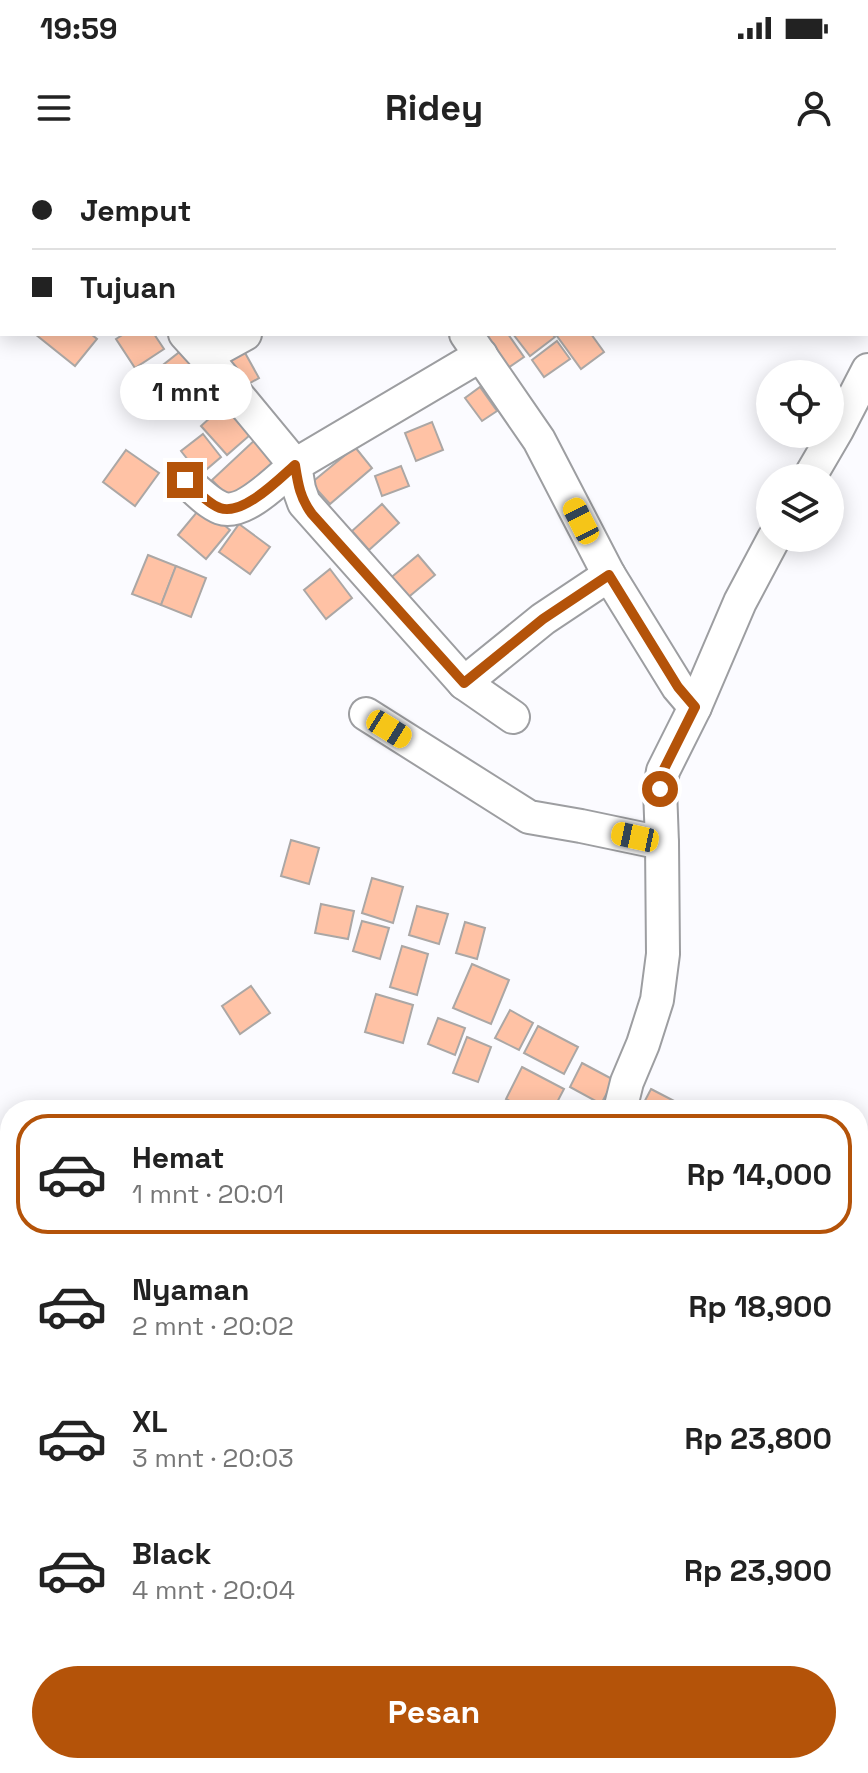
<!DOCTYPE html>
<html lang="id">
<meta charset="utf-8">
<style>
body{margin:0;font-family:"Space Grotesk",sans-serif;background:#f2f2f2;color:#222;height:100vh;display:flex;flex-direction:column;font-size:30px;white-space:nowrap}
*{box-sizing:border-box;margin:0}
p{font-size:26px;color:#767676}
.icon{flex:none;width:44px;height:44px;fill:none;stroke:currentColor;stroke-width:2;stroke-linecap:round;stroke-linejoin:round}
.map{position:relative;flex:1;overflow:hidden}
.details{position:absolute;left:0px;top:940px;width:868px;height:674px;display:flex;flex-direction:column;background:#fff;border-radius:32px 32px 0 0;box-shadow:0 4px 20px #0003}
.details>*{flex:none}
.hud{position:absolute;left:0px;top:0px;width:868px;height:176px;box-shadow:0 4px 20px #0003;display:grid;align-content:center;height:176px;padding:0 32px;background:#fff}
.tools{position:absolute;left:756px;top:200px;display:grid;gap:16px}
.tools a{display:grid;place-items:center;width:88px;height:88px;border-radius:50%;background:#fff;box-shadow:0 4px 20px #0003;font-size:40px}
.end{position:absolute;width:36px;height:36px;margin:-18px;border:10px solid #b45309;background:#fff;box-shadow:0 0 0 4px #fff}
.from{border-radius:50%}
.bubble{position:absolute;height:56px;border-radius:28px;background:#fff;box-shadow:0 4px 20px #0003;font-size:26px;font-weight:800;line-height:56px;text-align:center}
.car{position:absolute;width:24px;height:48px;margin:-24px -12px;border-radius:10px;box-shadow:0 0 6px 2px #0007;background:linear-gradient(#f5c518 24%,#345 0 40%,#f5c518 0 76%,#345 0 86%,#f5c518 0)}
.hud b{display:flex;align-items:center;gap:28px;height:76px;font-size:30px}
.hud b+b{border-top:2px solid #e0e0e0}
.hud i{width:20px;height:20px;background:#222}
ul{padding:14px 0 0;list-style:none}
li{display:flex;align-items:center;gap:24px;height:120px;margin:0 16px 12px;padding:0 16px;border:4px solid transparent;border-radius:32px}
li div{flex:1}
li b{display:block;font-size:30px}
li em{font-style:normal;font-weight:800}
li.selected{border-color:#b45309}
li>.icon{width:72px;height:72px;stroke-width:1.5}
.cta{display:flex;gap:16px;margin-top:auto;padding:16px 32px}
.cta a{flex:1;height:92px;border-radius:48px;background:#b45309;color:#fff;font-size:32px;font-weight:800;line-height:92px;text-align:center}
.status{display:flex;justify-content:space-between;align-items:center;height:56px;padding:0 40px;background:#fff;direction:ltr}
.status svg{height:22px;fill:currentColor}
header{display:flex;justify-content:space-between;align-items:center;height:104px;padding:0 32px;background:#fff;font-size:36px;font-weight:800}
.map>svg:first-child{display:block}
.building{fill:#ffc2a5;stroke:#aba7a5;stroke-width:2}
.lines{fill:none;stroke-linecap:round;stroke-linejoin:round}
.minor-casing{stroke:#9d9ea1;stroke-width:36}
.minor{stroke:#fff;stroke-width:32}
.route{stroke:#b45309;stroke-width:10}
</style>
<div class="status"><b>19:59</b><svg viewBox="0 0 49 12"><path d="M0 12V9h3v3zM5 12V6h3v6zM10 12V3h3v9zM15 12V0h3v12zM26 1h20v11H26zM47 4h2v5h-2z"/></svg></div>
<header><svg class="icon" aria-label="menu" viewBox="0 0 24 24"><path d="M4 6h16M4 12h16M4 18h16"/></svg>Ridey<svg class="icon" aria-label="person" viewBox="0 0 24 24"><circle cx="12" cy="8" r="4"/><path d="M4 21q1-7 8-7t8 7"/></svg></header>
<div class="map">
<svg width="868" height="1613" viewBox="0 0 868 1613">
<rect width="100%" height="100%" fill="#fbfbff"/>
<g class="building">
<path d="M35 174H91L97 179 75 206Z"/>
<path d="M124 174H154L164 189 135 208 116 179Z"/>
<path d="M480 174H508L524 197 505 210Z"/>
<path d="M513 174H552L555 177 530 196Z"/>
<path d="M559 174H591L604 192 581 209 557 176Z"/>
<path d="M557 181 570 199 544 217 532 200Z"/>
<path d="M239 182 259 218 236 231 216 194Z"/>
<path d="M182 190 211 227 182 249 154 212Z"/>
<path d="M480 227 497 251 482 261 465 238Z"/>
<path d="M223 246 250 275 227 295 201 266Z"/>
<path d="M432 262 443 290 416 301 405 273Z"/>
<path d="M203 274 221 297 200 315 181 291Z"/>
<path d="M259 276 281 299 234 343 212 320Z"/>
<path d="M355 287 372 308 330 344 311 323Z"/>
<path d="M126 290 159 313 135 346 103 322Z"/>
<path d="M401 306 409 326 382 336 375 316Z"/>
<path d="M382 344 399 363 369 390 352 371Z"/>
<path d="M202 346 230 370 206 399 178 375Z"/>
<path d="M239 364 270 387 250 414 219 392Z"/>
<path d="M148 395 176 406 161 445 132 434Z"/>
<path d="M418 395 435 415 405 440 388 420Z"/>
<path d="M176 406 206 418 191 457 161 445Z"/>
<path d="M330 409 352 438 326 459 304 430Z"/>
<path d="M291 680 319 688 309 724 281 716Z"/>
<path d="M372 718 403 727 393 763 362 753Z"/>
<path d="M321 744 354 751 348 779 315 773Z"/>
<path d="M417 746 448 754 439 784 409 775Z"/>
<path d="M362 761 389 768 380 799 353 791Z"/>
<path d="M465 762 485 768 477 799 456 793Z"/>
<path d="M402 786 428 794 417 835 390 827Z"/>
<path d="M472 804 509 820 491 864 453 848Z"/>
<path d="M251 826 270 853 240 874 222 846Z"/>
<path d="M376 834 413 845 403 883 365 872Z"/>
<path d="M510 850 533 863 519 890 495 878Z"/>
<path d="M438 858 465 868 455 895 428 884Z"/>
<path d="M538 866 578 887 564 914 524 893Z"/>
<path d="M467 877 491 887 478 922 453 913Z"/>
<path d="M582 903 614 920 601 944 570 927Z"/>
<path d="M522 907 564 929 553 950H528L506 939Z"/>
<path d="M651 929 680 944 677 950H640Z"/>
<path d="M1 1110 10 1117V1153L0 1146Z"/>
<path d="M369 1604H407L411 1609 407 1613H376Z"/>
<path d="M590 1604H639L636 1613H588Z"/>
</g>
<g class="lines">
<defs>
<g id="minor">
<path d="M319 0 321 2"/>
<path d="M185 174 205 196 245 174"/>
<path d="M466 174 539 280 609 415 678 527 695 547"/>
<path d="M481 195 295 305 299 329 304 343 464 523 543 459 609 415"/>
<path d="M809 318 837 270 868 210"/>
<path d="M185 320C195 329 208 343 221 348 243 356 279 319 295 305L205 196"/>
<path d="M464 523 513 557"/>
<path d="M366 554 529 657 581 666 662 683"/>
<path d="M620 950 627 922 643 884 657 840 663 794 662 683 660 629 663 611 695 547 740 442 774 378"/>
<path d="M0 1092 10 1100"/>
<path d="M813 1604C830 1613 849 1612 868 1609"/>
</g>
</defs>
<use href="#minor" class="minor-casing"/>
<use href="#minor" class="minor"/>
</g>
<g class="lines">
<path class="route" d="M185 320C195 329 207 343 220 348 243 356 279 319 295 305 298 324 300 338 312 354L464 523 543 459 609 415 678 527 695 547 663 611 660 629"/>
</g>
</svg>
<div class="tools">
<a><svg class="icon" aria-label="locate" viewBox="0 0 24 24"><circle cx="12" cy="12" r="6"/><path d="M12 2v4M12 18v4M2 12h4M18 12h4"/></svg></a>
<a><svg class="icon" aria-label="layers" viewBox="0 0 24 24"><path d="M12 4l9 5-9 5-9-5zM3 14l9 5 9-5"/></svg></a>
</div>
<i class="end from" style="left:660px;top:629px"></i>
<i class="end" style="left:185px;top:320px"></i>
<div class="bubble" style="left:120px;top:204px;width:132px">1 mnt</div>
<i class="car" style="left:581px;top:361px;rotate:333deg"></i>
<i class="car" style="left:389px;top:569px;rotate:122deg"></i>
<i class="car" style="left:635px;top:677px;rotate:282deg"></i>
<div class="hud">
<b><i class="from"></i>Jemput</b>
<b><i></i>Tujuan</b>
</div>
<section class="details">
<ul>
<li class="selected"><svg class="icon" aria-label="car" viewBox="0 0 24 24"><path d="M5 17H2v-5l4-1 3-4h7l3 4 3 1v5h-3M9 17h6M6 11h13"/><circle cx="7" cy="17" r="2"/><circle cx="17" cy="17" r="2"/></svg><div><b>Hemat</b><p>1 mnt · 20:01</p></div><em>Rp 14,000</em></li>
<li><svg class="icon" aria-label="car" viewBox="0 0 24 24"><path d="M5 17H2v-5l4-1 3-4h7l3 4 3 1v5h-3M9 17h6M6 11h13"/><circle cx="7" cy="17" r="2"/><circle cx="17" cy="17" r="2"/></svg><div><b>Nyaman</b><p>2 mnt · 20:02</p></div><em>Rp 18,900</em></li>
<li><svg class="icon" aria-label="car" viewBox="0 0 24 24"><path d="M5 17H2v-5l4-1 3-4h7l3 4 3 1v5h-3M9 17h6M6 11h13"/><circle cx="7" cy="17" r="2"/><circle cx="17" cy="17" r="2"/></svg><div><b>XL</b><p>3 mnt · 20:03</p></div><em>Rp 23,800</em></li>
<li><svg class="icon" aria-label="car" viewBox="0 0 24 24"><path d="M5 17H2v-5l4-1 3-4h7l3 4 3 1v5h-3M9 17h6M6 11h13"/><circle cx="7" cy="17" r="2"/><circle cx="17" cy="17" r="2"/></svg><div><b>Black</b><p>4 mnt · 20:04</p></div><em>Rp 23,900</em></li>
</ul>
<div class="cta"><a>Pesan</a></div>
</section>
</div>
